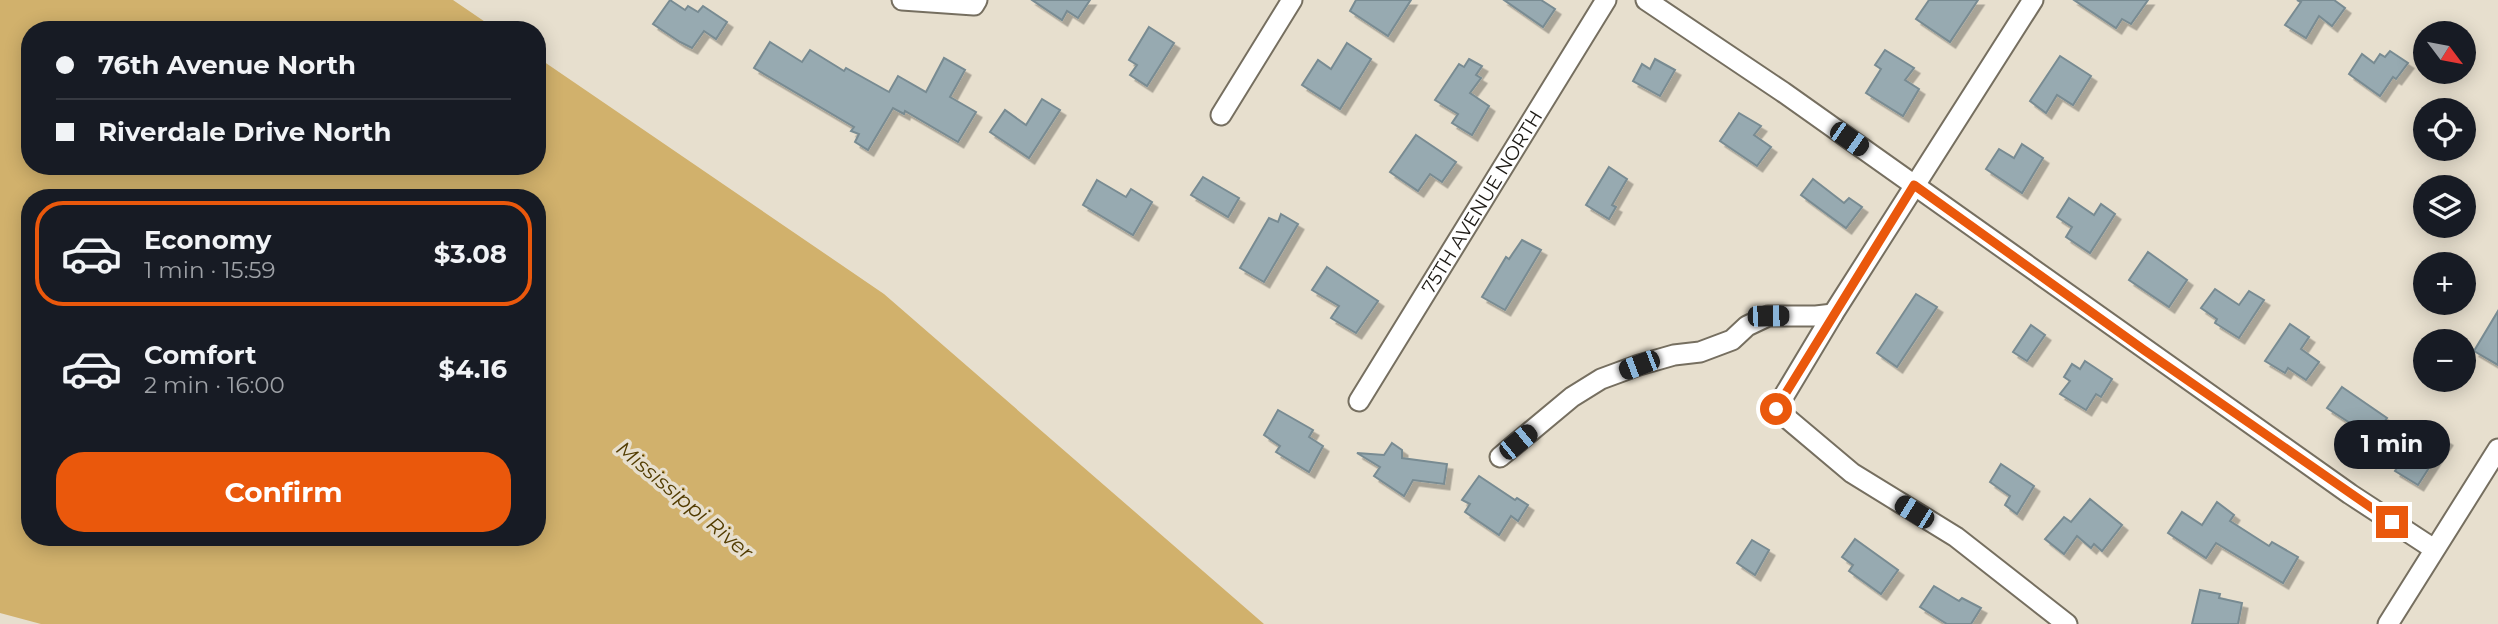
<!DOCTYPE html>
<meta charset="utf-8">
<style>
body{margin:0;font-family:Montserrat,sans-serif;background:#20242c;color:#f1f3f6;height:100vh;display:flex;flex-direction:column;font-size:26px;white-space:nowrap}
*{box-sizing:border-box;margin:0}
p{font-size:23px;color:#9ea1a6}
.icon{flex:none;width:38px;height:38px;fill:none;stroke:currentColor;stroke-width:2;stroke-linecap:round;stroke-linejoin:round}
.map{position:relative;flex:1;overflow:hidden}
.sheet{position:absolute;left:21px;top:189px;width:525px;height:357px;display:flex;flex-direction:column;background:#171b24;border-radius:28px;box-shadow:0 4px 18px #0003}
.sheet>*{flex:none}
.banner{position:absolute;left:21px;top:21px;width:525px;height:154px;border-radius:28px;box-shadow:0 4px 18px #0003;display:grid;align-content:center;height:154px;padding:0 35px;background:#171b24}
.needle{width:46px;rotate:122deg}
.controls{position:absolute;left:2413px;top:21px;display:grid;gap:14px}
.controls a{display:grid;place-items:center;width:63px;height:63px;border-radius:50%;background:#171b24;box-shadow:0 4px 18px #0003;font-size:35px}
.end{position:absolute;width:32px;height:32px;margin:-16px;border:9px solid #ea580c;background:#fff;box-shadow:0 0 0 4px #fff}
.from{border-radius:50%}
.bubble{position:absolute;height:49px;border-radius:24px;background:#171b24;box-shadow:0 4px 18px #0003;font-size:23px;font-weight:700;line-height:49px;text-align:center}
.car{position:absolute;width:21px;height:42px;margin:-21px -10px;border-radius:9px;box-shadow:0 0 5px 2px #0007;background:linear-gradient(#222 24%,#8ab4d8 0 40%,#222 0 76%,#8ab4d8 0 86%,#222 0)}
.banner b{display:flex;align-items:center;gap:24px;height:66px;font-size:26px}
.banner b+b{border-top:2px solid #363941}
.banner i{width:18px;height:18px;background:#f1f3f6}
ul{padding:12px 0 0;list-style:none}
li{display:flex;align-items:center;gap:21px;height:105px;margin:0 14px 10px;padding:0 21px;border:4px solid transparent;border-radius:28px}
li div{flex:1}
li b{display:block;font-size:26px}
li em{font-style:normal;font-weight:700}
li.current{border-color:#ea580c}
li>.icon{width:63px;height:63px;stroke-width:1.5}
.cta{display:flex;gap:14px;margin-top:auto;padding:14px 35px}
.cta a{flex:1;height:80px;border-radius:28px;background:#ea580c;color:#fff;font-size:28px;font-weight:700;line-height:80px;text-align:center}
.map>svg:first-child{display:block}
.water{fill:#d1b16c;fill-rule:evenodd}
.building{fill:#97aab1;stroke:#788b92;stroke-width:2;filter:url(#shadow)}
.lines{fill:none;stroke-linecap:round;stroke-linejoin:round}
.minor-casing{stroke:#766f60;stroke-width:23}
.minor{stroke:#fff;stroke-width:19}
.route{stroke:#ea580c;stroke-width:9}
.labels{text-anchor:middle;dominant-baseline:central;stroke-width:7;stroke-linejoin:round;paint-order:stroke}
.street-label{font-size:19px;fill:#1c1914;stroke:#e7dfce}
.water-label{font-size:21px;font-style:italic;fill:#523c01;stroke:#e7dfce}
</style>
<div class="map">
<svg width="2498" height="624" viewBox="0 0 2498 624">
<defs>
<filter id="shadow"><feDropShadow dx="5.5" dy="5.5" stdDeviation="0" flood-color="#0004"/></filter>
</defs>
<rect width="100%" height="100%" fill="#e7dfce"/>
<path class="water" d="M0 0H453L497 30H30V166H537V57L884 294 1264 624H41L0 613ZM30 198H537V537H30Z"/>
<g class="building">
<path d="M670 0 685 10 688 6 698 12 703 6 727 22 716 39 704 31 692 48 680 42 653 24Z"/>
<path d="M1032 0H1090L1078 18 1067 11 1062 20Z"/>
<path d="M1356 0H1411L1388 36 1350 11Z"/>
<path d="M1504 0H1541L1555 9 1543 27Z"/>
<path d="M1929 0H1978L1950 42 1916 19Z"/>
<path d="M2074 0H2148L2131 24 2122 19 2116 28Z"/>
<path d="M2297 0H2334L2345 8 2332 26 2319 16 2306 38 2285 25 2301 2Z"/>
<path d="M1149 27 1174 43 1147 86 1130 75 1137 65 1129 60Z"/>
<path d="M770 42 802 62 810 50 844 71 846 68 889 92 898 76 926 92 944 58 965 70 950 97 976 112 958 142 905 111 904 114 893 108 868 150 855 142 859 134 851 131 854 127 754 68Z"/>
<path d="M1347 43 1371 59 1340 109 1302 85 1318 60 1331 69Z"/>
<path d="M1885 50 1914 68 1905 80 1919 89 1903 116 1866 93 1881 69 1875 65Z"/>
<path d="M2390 51 2408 63 2396 79 2393 77 2380 96 2349 74 2362 54 2374 63 2380 54 2385 57Z"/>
<path d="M2060 56 2091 76 2073 105 2057 95 2046 113 2030 101Z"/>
<path d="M1469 59 1482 66 1476 75 1481 78 1470 93 1489 106 1472 135 1452 123 1458 114 1435 100 1459 64 1464 67Z"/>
<path d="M1655 59 1675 70 1660 96 1633 81 1642 64 1650 69Z"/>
<path d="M1042 99 1060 110 1029 158 990 132 1005 110 1026 125Z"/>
<path d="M1739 113 1761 126 1754 135 1771 147 1757 166 1720 141Z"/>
<path d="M1416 135 1456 162 1442 182 1430 174 1418 191 1390 172Z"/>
<path d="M2022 144 2043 158 2022 193 1986 169 1999 149 2014 158Z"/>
<path d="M1609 167 1627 179 1612 205 1616 207 1609 219 1586 205Z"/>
<path d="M1203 177 1239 198 1228 217 1191 195Z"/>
<path d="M1813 179 1844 203 1849 198 1862 207 1846 228 1801 195Z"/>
<path d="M1097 180 1126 197 1131 189 1152 202 1133 235 1083 205Z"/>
<path d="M2069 198 2094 215 2101 204 2115 214 2090 253 2066 237 2072 227 2057 217Z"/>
<path d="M1281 214 1298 224 1264 282 1240 268 1269 218 1278 222Z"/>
<path d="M1522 240 1541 250 1505 310 1482 297 1506 257 1509 259Z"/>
<path d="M2148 252 2187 280 2169 307 2129 280Z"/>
<path d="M1327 267 1378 301 1356 333 1331 318 1339 306 1312 290Z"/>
<path d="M2215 289 2239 305 2249 291 2264 300 2239 338 2215 323 2217 319 2201 308Z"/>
<path d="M1916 294 1937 307 1897 367 1877 353Z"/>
<path d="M2498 311V365L2474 351Z"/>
<path d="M2290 324 2309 337 2301 349 2319 362 2306 380 2288 368 2285 373 2265 361Z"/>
<path d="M2031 325 2045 335 2027 361 2013 352Z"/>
<path d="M2085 361 2112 379 2101 397 2096 394 2086 410 2060 394 2070 381 2064 377 2072 364 2080 369Z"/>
<path d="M2342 387 2387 418 2373 438 2327 408Z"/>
<path d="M1278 410 1313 430 1309 437 1323 446 1309 472 1276 452 1280 446 1264 435Z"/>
<path d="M2424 426 2447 440 2418 485 2395 471Z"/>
<path d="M1392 443 1402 450V458L1447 464 1444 484 1413 480 1404 496 1374 476 1380 467 1357 453 1384 455Z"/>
<path d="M2001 464 2034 486 2017 514 2005 505 2010 496 1990 482Z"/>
<path d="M1479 476 1515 500 1517 498 1528 505 1518 521 1511 516 1499 535 1465 512 1470 504 1462 500Z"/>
<path d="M2090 499 2122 525 2102 551 2094 544 2091 548 2077 536 2064 554 2045 539 2064 517 2071 522Z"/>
<path d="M2217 502 2234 515 2230 521 2269 546 2272 542 2298 557 2283 583 2216 543 2206 558 2168 533 2182 512 2202 525Z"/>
<path d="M1855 539 1898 570 1881 594 1849 571 1853 565 1842 557Z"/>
<path d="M1752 540 1769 550 1755 575 1737 563Z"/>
<path d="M1934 586 1959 601 1962 598 1981 608 1971 624H1947L1920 607Z"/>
<path d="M2200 590 2220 594 2219 598 2242 603 2238 624H2192Z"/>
</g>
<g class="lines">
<defs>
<g id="minor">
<path d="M902 0 974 5 977 0"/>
<path d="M1646 0 1783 92 2350 494 2434 549"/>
<path d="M2033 0 1833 314 1776 409 1852 473 1956 537 2067 624"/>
<path d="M1221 115 1292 0"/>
<path id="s1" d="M1359 401 1606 0"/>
<path d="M1500 457 1572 397 1601 379 1639 365 1674 355 1700 352 1732 340 1747 326 1768 316H1816L1833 314"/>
<path d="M2388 624 2498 449"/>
</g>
</defs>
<use href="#minor" class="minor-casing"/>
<use href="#minor" class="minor"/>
</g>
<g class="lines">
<path class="route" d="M1776 409 1914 185 2144 350 2392 522"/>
</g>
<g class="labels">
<g class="street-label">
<text stroke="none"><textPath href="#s1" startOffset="234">75TH AVENUE NORTH</textPath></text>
</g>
<g class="water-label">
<text transform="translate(685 500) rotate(40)">Mississippi River</text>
</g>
</g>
</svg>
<div class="controls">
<a><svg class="needle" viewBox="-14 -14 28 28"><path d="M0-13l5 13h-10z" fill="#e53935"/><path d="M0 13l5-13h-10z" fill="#9ea1a6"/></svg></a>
<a><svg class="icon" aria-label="locate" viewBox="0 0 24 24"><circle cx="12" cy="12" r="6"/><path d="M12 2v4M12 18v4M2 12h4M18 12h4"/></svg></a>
<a><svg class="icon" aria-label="layers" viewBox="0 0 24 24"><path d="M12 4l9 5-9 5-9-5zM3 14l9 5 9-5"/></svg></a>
<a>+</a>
<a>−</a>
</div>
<i class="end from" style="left:1776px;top:409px"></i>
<i class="end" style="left:2392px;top:522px"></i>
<div class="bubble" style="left:2334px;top:420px;width:116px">1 min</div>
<i class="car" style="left:1849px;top:139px;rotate:125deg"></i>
<i class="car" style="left:1768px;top:316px;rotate:89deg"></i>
<i class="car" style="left:1639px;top:365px;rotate:249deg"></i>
<i class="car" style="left:1518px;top:442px;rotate:51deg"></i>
<i class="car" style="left:1914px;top:512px;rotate:302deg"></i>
<div class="banner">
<b><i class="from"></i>76th Avenue North</b>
<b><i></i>Riverdale Drive North</b>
</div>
<section class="sheet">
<ul>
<li class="current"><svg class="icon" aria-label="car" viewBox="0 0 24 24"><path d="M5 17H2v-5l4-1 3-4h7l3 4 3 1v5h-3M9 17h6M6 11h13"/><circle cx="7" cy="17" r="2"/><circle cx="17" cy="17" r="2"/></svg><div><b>Economy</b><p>1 min · 15:59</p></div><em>$3.08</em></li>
<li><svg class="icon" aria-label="car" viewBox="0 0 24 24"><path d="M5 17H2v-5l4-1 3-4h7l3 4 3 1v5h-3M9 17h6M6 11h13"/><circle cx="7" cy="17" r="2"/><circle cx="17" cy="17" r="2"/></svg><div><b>Comfort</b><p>2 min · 16:00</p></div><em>$4.16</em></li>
</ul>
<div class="cta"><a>Confirm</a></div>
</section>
</div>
